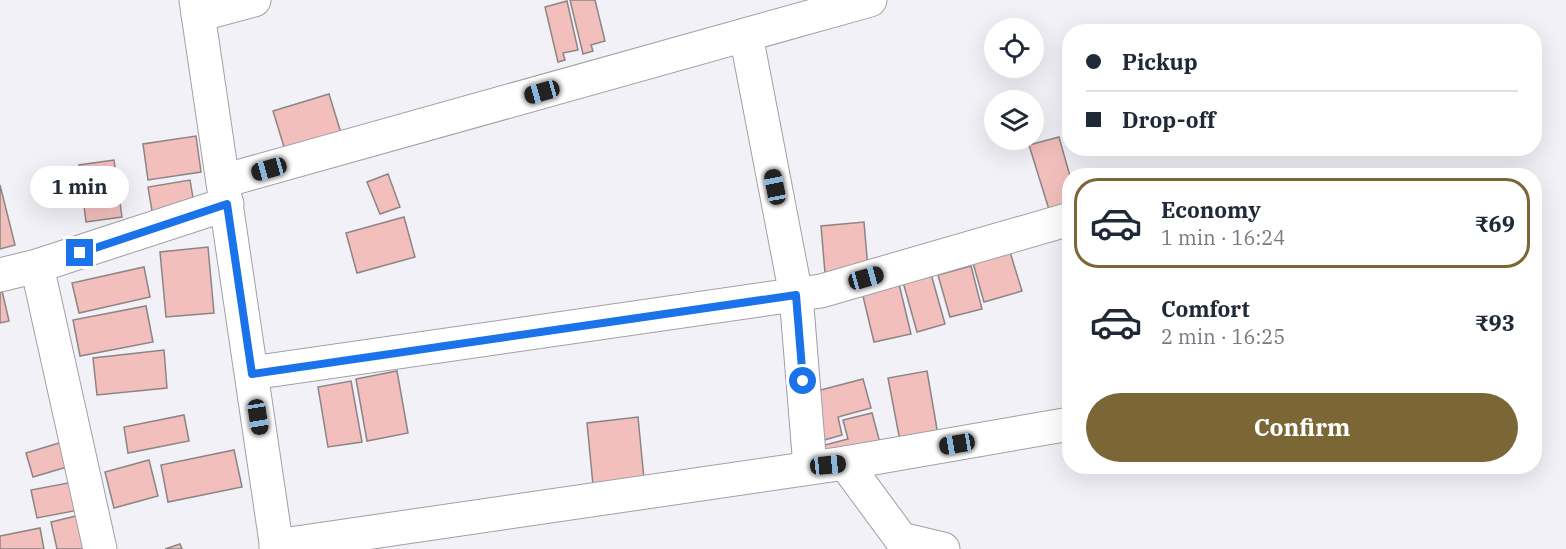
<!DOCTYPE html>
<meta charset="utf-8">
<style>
body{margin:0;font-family:"IBM Plex Serif",serif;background:#f6f6f7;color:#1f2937;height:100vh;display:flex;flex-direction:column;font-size:22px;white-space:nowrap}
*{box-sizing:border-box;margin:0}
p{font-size:20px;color:#747a83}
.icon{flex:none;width:33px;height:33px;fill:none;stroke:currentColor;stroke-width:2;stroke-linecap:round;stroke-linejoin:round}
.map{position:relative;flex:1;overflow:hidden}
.side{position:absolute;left:1062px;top:168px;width:480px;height:306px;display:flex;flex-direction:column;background:#fff;border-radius:24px;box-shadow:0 6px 24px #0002}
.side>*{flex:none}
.top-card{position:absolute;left:1062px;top:24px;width:480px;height:132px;border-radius:24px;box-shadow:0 6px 24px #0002;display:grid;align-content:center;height:132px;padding:0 24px;background:#fff}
.tools{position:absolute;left:984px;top:18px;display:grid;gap:12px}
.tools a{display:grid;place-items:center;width:60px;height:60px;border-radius:50%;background:#fff;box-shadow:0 6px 24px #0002;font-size:30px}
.end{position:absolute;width:27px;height:27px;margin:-14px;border:8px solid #1a73e8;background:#fff;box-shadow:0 0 0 3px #fff}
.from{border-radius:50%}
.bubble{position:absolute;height:42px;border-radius:21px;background:#fff;box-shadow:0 6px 24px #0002;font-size:20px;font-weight:800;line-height:42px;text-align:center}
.car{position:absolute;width:18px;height:36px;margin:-18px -9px;border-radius:8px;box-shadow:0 0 4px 2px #0007;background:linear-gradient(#222 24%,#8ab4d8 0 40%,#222 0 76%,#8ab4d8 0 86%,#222 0)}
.top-card b{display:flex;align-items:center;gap:21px;height:57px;font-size:22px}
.top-card b+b{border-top:2px solid #e0e1e3}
.top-card i{width:15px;height:15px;background:#1f2937}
ul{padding:10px 0 0;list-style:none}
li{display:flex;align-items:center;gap:18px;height:90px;margin:0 12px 9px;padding:0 12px;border:3px solid transparent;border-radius:24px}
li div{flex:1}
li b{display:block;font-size:22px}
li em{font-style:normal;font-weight:800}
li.current{border-color:#7b6635}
li>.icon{width:54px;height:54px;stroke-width:1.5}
.button{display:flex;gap:12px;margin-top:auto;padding:12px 24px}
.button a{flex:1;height:69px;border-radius:36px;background:#7b6635;color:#fff;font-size:24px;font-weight:800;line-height:69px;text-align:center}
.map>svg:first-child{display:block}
.building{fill:#f2bfbc;stroke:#8c8585;stroke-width:1.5}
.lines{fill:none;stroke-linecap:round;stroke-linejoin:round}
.minor-casing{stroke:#a0a0a5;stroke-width:35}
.major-casing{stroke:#a0a0a5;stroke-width:35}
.minor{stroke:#fff;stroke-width:33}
.major{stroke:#fff;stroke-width:33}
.route{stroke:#1a73e8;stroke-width:8}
</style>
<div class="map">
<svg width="1566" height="549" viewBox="0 0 1566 549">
<rect width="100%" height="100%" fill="#f1f1f7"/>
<g class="building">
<path d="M570 0H595L605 41 591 45 593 51 583 54Z"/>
<path d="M567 1 578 50 563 53 565 60 558 62 545 7Z"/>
<path d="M329 94 341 133 285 150 273 111Z"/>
<path d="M196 136 201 172 148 180 143 144Z"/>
<path d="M1059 137 1070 176V210L1051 216 1029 145Z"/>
<path d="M114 160 122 217 86 222 79 165Z"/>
<path d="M388 174 400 207 380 214 367 182Z"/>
<path d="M190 180 194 204 152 211 148 187Z"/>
<path d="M0 185 15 245 0 249Z"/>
<path d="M404 217 415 257 357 273 346 233Z"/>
<path d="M864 222 868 269 825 273 821 226Z"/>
<path d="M208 247 214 313 166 317 160 252Z"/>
<path d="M1010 252 1022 291 984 302 973 263Z"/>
<path d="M971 266 982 309 950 317 938 275Z"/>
<path d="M144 267 150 297 79 313 72 283Z"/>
<path d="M931 274 945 324 917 332 903 282Z"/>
<path d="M0 282 9 321 0 323Z"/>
<path d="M899 284 911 334 874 342 862 292Z"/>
<path d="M146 306 153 342 80 356 73 320Z"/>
<path d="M164 350 167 388 97 395 93 358Z"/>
<path d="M397 371 408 433 367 441 356 379Z"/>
<path d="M927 371 938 435 900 441 888 378Z"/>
<path d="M863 379 871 408 838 417 842 435 821 441 809 393Z"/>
<path d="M351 381 362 442 328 447 318 387Z"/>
<path d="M872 413 880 443 824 459 821 446 848 439 843 420Z"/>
<path d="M184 415 189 441 128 453 124 427Z"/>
<path d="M638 417 644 479 593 485 587 423Z"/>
<path d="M69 440 77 464 33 477 26 453Z"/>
<path d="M234 450 242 487 168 502 161 465Z"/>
<path d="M149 460 158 496 114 508 105 472Z"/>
<path d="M73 482 79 510 37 518 31 490Z"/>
<path d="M84 514 93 549H57L51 522Z"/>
<path d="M40 528 44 549H0V536Z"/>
<path d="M180 544 182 549H165Z"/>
</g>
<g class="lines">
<defs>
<g id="minor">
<path d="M198 15 254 0"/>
<path d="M746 35 796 295 810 467"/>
<path d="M223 181 870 0"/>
<path d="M37 266 100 549"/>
<path d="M0 275 37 266 227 204"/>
<path d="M252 373 821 291 1070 219"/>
<path d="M845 463 901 539 943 549"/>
<path d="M276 546 845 463 1070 424"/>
</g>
<path id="major" d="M196 0 277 549"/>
</defs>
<use href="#minor" class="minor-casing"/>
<use href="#major" class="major-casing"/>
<use href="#minor" class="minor"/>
<use href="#major" class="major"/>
</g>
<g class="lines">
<path class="route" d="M80 253 227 204 252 374 796 295 803 381"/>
</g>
</svg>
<div class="tools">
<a><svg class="icon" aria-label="locate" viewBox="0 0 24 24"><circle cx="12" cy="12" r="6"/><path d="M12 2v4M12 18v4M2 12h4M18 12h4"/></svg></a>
<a><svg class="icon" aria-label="layers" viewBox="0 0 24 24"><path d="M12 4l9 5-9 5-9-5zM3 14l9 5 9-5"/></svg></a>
</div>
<i class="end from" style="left:803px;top:381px"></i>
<i class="end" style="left:80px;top:253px"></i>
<div class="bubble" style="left:30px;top:166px;width:99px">1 min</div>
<i class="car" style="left:542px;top:92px;rotate:254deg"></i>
<i class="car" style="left:269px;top:169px;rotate:254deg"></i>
<i class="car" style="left:775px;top:187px;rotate:349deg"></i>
<i class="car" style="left:866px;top:278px;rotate:74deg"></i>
<i class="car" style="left:258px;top:417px;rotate:171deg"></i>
<i class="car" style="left:957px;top:444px;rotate:260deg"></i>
<i class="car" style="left:828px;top:465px;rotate:84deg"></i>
<div class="top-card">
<b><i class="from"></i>Pickup</b>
<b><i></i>Drop-off</b>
</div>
<section class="side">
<ul>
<li class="current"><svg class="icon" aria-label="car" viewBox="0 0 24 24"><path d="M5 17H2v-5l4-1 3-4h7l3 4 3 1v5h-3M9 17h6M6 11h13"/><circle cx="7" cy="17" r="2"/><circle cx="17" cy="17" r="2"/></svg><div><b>Economy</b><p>1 min · 16:24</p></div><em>₹69</em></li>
<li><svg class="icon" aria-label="car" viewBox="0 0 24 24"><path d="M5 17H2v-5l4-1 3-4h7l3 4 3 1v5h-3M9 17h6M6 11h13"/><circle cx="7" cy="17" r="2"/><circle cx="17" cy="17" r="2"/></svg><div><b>Comfort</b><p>2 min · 16:25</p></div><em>₹93</em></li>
</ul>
<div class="button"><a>Confirm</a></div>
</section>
</div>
